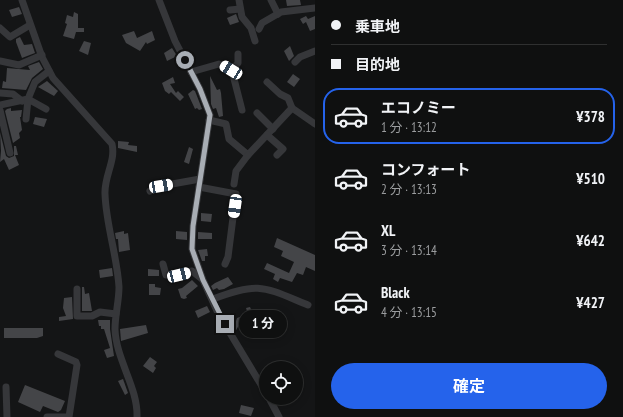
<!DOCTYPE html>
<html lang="ja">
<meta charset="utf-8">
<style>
body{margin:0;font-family:"PT Sans Narrow","Noto Sans JP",sans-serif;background:#1d1e1e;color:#f1f3f6;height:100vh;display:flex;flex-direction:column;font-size:15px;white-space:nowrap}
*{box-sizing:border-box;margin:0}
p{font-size:13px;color:#9b9d9f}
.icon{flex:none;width:22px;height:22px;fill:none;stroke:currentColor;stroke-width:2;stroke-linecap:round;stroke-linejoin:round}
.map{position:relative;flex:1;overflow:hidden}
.details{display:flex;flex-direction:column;background:#0f1010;width:308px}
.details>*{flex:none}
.banner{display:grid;align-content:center;height:88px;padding:0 16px;background:#0f1010}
.tools{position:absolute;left:259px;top:361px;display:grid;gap:8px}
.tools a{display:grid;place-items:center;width:44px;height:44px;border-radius:50%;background:#0f1010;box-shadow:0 2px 10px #0003,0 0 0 1px #2f3030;font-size:20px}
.end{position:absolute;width:18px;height:18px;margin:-9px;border:5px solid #a8adb4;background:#111;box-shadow:0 0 0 2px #111}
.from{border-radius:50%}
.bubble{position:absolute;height:28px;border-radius:14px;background:#0f1010;box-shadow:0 2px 10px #0003,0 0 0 1px #2f3030;font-size:13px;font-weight:700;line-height:28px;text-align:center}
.car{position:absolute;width:12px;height:24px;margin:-12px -6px;border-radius:5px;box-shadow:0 0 3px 1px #0007;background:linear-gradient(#fff 24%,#345 0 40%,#fff 0 76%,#345 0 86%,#fff 0)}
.banner b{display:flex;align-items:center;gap:14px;height:38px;font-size:15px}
.banner b+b{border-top:1px solid #2f3030}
.banner i{width:10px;height:10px;background:#f1f3f6}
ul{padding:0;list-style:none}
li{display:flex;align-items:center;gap:12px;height:56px;margin:0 8px 6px;padding:0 8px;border:2px solid transparent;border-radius:16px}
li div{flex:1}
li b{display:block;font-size:15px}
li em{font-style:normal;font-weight:700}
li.current{border-color:#2563eb}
li>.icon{width:36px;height:36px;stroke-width:1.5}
.primary-button{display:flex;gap:8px;margin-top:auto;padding:8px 16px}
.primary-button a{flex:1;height:46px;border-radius:24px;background:#2563eb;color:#fff;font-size:16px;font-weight:700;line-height:46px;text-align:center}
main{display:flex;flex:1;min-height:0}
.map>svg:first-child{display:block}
.building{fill:#444548}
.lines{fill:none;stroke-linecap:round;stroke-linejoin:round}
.minor{stroke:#36373a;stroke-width:7}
.route{stroke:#a8adb4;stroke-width:5}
</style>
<main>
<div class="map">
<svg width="315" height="417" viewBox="0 0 315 417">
<rect width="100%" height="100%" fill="#141516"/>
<g class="building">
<path d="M286 0H300L301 5 287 6Z"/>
<path d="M19 7 22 14 12 17 9 10Z"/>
<path d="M74 12 78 14V28H84V32H76L74 39 63 36 67 24 65 23 67 15 73 17Z"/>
<path d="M236 14 239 22 230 25 227 18Z"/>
<path d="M306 16 308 19 315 16V29L310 31 306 22 303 24 300 19Z"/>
<path d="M134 31 137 38 152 31 155 40 147 44 146 42 140 51 126 43 122 35Z"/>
<path d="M20 37 24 45 32 44 35 53 22 58 16 42V39Z"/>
<path d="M84 41 91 43 88 55 79 51Z"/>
<path d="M290 46 294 56 289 61 284 51Z"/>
<path d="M172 48 177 56 167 61 164 53Z"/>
<path d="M39 62 43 69 32 78 26 90 2 88 3 81 6 82 7 68 30 70 28 66Z"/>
<path d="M293 74 300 79 294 87 287 82Z"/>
<path d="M210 76 217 90 220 89 221 93 223 116 219 117 216 108 213 109 211 104Z"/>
<path d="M173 77 175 83 170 84 176 93 178 91 184 97 180 101 171 92 169 94 165 91 162 83Z"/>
<path d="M47 81 58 91 54 96 38 87Z"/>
<path d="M193 90 195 91 202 109 199 110 197 108 195 109 188 94Z"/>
<path d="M11 108V111L22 110 21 117H20L22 130 19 133 20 138 13 143 5 111 7 109Z"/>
<path d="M35 117 47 119 44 127 33 124Z"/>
<path d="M0 132 6 156 9 158 14 156V146H16L18 155H15L19 165 9 170 4 159 0 162 1 151Z"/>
<path d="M118 141 129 142 128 145 137 146V152L118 148Z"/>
<path d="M189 147 193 149 189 164 184 162Z"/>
<path d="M201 213 212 214 211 222 201 221Z"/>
<path d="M124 231V234L128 233 130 250 119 252 118 239H116L115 233Z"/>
<path d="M176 231 187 232V240L176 239Z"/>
<path d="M198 232 212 233V239H198Z"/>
<path d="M277 238 315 255V271L306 267 303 275 297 273 292 282 280 278 278 282 273 279 275 274 264 269 267 263 289 273 294 262 281 256 283 251 274 247Z"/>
<path d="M207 249 208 256H205V261H202L198 250Z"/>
<path d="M112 268 113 276 100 278 99 270Z"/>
<path d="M148 269 159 270V276H148Z"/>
<path d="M228 277 233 284 224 289 219 290 217 288 213 290 211 286 215 283Z"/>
<path d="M192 280 198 286 186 296 187 298 184 299 181 298 178 289 182 288Z"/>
<path d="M149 284H155V287L161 288 160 295H149Z"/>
<path d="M82 287H84L85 294 89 293 92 311H82Z"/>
<path d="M72 297 73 319 59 321V317L66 316 63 308 64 298Z"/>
<path d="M207 306 210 312 198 318 195 311Z"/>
<path d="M250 307 256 321 245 326 242 320 235 332 230 324 236 321 237 318 248 314 246 308Z"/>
<path d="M98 320H110V329L114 356 107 358 104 350 110 348 104 329H101V326H99Z"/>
<path d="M146 325 148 333 121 341 120 329Z"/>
<path d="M4 328H43V336L37 338H4Z"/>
<path d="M150 357 157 362 154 366 156 368 153 373 143 366Z"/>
<path d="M123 379 128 393 125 395 118 381Z"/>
<path d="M25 385 65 401 61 410 58 412 43 406 40 412 18 402Z"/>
<path d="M241 405 254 408 251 416 239 413Z"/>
</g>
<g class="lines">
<g class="minor">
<path d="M22 0 42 57 53 78 112 144C116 161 104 176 105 194 106 225 117 255 119 287 119 301 115 315 115 329 116 360 138 387 137 417"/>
<path d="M159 0 175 41 200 89 210 115 193 226 192 249 203 280 218 313 266 393"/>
<path d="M239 0 242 17 251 28 255 41"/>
<path d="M271 0 278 14"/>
<path d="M230 10 240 9"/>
<path d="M0 28 10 37 30 25"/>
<path d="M259 29 262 23 281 12 315 8"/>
<path d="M0 61 19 65 42 55"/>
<path d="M295 62 300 57 315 51"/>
<path d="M231 71 238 63V54"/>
<path d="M191 72 219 64 232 71 242 110"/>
<path d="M0 93 13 94 22 101"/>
<path d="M0 105 28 99 35 82 49 71"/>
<path d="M292 108 315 124"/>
<path d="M0 110 10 153"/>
<path d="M257 113 273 129"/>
<path d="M26 119 28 99 46 109"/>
<path d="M209 120 226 124 229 139 248 155 292 108 288 98 280 94 267 82"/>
<path d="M267 135 283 149 277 155"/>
<path d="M234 184 236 171 248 155"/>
<path d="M199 187 236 194 228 257 225 264"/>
<path d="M150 191 161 186 200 179"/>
<path d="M163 264 166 275 192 271 202 279"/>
<path d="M77 289V316H92L100 312 116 314"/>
<path d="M213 299C259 281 264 287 308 305"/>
<path d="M58 354 76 362 77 365 69 417"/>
<path d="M6 387 7 417"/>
<path d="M269 398 279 417"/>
<path d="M47 417H66"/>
</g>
</g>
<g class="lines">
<path class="route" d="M185 60 200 89 210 115 193 226 192 249 203 280 225 324"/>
</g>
</svg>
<div class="tools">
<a><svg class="icon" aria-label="locate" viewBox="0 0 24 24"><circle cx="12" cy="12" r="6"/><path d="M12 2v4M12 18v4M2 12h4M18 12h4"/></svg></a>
</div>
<i class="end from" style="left:185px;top:60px"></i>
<i class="end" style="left:225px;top:324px"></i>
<div class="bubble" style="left:239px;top:310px;width:48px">1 分</div>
<i class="car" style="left:231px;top:70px;rotate:301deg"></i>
<i class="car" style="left:161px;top:186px;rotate:80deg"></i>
<i class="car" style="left:235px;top:206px;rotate:188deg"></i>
<i class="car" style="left:179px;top:275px;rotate:76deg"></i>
</div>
<section class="details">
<div class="banner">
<b><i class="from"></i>乗車地</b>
<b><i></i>目的地</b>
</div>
<ul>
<li class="current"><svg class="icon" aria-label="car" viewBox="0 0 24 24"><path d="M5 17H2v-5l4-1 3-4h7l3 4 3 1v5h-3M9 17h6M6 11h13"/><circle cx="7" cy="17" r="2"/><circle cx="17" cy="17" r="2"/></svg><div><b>エコノミー</b><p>1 分 · 13:12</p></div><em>¥378</em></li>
<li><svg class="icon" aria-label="car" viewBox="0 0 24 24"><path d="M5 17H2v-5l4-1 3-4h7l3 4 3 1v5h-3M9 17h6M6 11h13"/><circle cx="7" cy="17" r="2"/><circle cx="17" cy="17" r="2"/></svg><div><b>コンフォート</b><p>2 分 · 13:13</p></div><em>¥510</em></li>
<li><svg class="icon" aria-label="car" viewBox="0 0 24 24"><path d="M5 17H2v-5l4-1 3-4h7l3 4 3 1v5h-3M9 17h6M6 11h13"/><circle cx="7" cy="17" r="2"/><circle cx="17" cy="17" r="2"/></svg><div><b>XL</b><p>3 分 · 13:14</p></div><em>¥642</em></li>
<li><svg class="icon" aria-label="car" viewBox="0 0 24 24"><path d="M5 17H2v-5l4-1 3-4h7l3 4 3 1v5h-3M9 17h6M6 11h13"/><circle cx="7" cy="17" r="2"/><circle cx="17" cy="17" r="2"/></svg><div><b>Black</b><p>4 分 · 13:15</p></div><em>¥427</em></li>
</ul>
<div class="primary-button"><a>確定</a></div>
</section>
</main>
